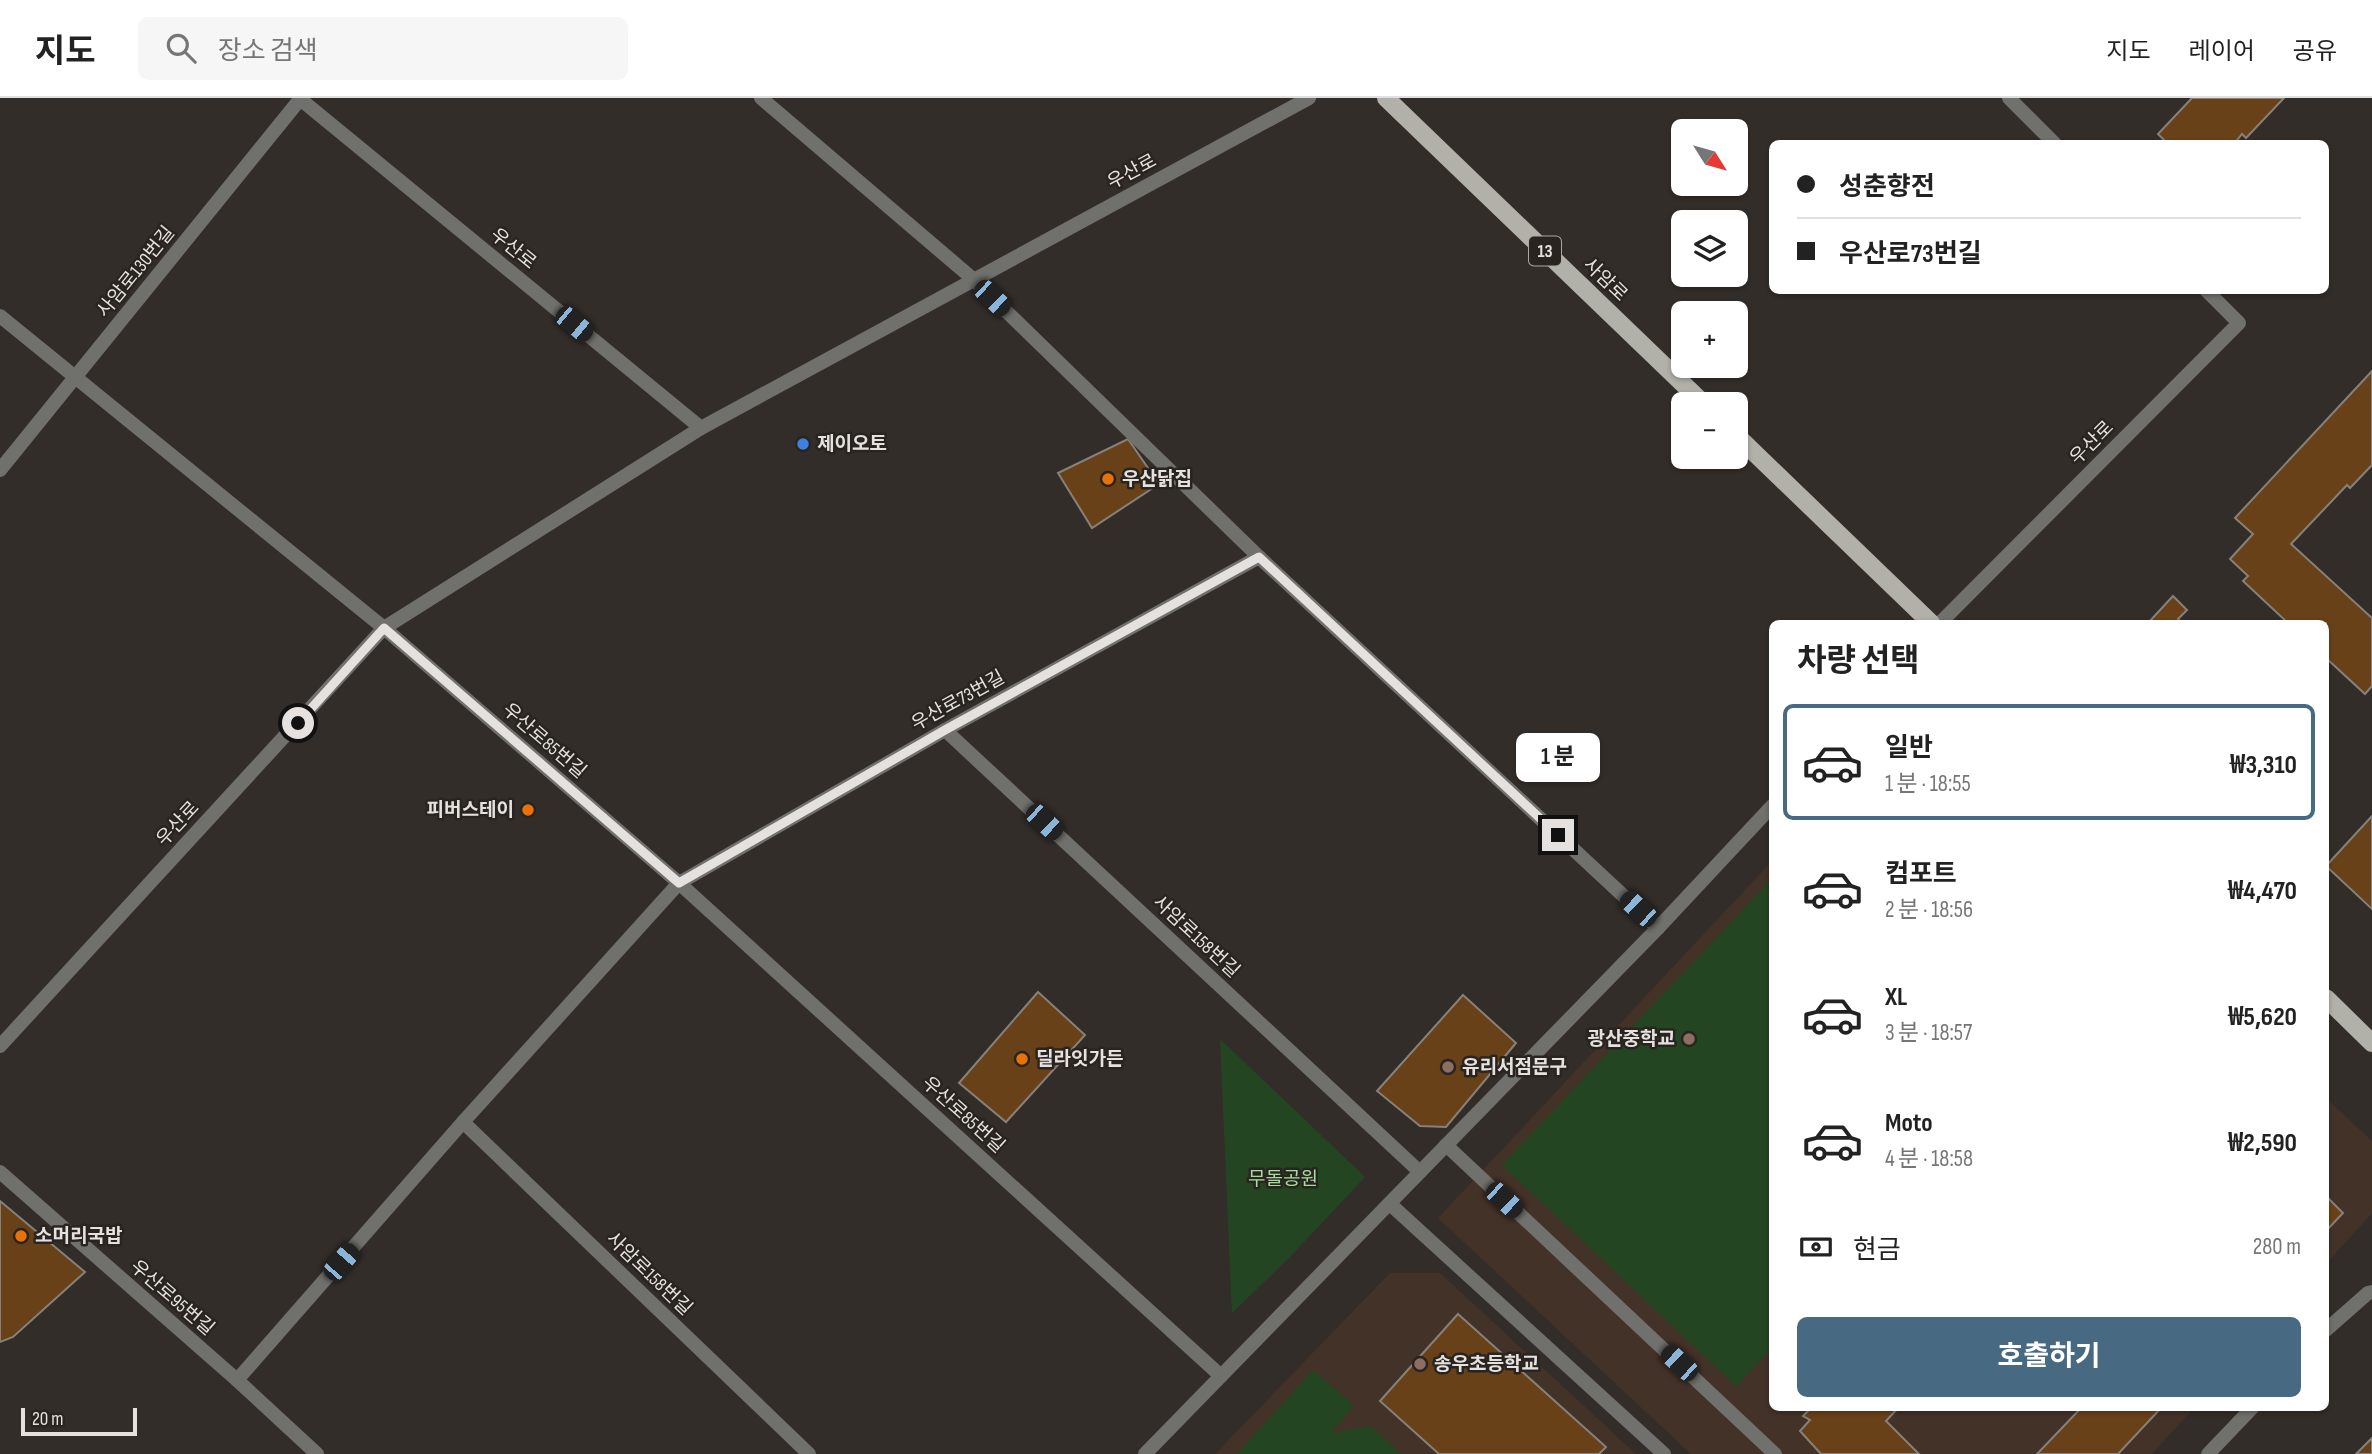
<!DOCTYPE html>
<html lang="ko">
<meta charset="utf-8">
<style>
body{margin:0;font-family:"Sofia Sans Condensed","Noto Sans KR",sans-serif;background:#f6f6f6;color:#222;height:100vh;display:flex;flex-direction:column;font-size:26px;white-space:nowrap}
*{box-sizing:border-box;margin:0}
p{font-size:23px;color:#767676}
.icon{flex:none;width:38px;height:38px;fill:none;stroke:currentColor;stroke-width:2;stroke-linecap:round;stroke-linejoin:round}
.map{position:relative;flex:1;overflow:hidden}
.panel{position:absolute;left:1769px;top:522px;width:560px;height:791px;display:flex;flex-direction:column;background:#fff;border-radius:10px;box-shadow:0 2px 5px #0004}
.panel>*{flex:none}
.top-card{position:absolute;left:1769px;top:42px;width:560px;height:154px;border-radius:10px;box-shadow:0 2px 5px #0004;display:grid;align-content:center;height:154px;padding:0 28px;background:#fff}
.needle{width:46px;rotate:127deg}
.controls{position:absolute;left:1671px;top:21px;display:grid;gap:14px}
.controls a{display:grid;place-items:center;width:77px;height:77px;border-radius:10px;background:#fff;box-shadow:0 2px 5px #0004;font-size:35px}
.scale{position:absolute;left:21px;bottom:18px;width:116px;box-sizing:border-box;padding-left:7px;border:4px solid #e4e1de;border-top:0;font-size:19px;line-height:24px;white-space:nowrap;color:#e4e1de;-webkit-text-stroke:5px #292420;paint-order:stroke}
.end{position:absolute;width:32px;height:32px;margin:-16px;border:9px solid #e4e1de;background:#111;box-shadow:0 0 0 4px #111}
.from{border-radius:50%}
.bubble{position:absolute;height:49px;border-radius:10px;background:#fff;box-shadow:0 2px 5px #0004;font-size:23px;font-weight:700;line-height:49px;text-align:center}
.car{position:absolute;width:21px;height:42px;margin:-21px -10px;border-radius:9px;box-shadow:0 0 5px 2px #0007;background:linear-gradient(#222 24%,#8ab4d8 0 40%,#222 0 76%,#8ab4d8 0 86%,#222 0)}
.top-card b{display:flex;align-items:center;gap:24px;height:66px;font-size:26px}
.top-card b+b{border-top:2px solid #e0e0e0}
.top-card i{width:18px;height:18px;background:#222}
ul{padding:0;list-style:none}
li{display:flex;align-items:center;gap:21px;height:116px;margin:0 14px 10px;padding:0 14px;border:4px solid transparent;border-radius:10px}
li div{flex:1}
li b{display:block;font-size:26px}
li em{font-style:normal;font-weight:700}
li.selected{border-color:#476981}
li>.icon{width:63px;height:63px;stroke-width:1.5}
h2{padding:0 28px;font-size:32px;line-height:84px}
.pay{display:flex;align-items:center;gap:18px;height:77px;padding:0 28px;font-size:26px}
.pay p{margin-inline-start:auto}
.cta{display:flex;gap:14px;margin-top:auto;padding:14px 28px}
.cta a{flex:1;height:80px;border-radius:10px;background:#476981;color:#fff;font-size:28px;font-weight:700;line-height:80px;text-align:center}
header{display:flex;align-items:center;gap:42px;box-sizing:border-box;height:98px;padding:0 35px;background:#fff;border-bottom:2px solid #e0e0e0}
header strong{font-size:33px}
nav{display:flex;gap:38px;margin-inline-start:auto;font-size:24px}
.search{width:490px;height:63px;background:#f6f6f6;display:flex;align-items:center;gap:18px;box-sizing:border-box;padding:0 24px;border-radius:10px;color:#767676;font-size:26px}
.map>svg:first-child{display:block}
.education{fill:#433228}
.green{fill:#244522}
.building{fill:#694119;stroke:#87817b;stroke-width:2}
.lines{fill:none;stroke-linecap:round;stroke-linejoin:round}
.service{stroke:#70706d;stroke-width:14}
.pedestrian{stroke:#70706d;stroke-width:14}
.minor{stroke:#70706d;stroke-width:14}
.tertiary{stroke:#70706d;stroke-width:14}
.primary{stroke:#b1b1aa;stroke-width:18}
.route{stroke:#e4e1de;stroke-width:9}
.shop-dot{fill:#3f7fe0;stroke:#292420;stroke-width:2.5}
.food-dot{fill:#e8710a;stroke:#292420;stroke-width:2.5}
.education-dot{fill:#8d6e63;stroke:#292420;stroke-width:2.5}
.labels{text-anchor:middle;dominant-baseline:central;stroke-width:5;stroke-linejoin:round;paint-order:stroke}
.shield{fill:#292420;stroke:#aca8a5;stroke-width:2}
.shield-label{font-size:18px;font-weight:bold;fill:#e4e1de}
.street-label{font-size:19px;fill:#e4e1de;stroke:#292420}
.poi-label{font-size:19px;font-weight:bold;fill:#e4e1de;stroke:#292420;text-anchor:start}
.park-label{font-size:19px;fill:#a2dd9d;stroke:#292420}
</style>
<header>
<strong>지도</strong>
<div class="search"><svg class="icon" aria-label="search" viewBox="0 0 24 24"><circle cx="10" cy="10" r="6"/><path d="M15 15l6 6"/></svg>장소 검색</div>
<nav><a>지도</a><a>레이어</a><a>공유</a></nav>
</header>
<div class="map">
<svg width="2372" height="1356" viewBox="0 0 2372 1356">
<rect width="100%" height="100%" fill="#332d29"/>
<g class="education">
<path d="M1773 762V1309H2195L2152 1356H1691L1438 1120Z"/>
<path d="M2326 1000 2372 1043V1115L2326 1166Z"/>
<path d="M1390 1175H1440L1636 1356H1215Z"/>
</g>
<g class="green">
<path d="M1773 780V1249L1736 1288 1502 1067Z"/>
<path d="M1220 941 1365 1079 1290 1159 1232 1215Z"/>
<path d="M1313 1272 1354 1307 1331 1335 1371 1328 1401 1356H1237Z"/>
</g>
<g class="building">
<path d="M2192 0H2284L2246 40 2242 36 2234 46H2168L2158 36Z"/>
<path d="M2372 273V367L2350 390 2347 387 2291 446 2372 520V588L2365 596 2326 560V525H2288L2243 483 2248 478 2230 461 2253 436 2235 420Z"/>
<path d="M1128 341 1159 386 1092 430 1058 375Z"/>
<path d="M2173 498 2187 512 2178 521 2182 525H2148Z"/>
<path d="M2372 718V811L2326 768Z"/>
<path d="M1038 894 1085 937 1006 1024 959 985Z"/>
<path d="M1463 897 1516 945 1446 1029 1420 1028 1377 993Z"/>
<path d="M2326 1098 2343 1115 2326 1133Z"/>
<path d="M0 1103 85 1174 13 1239 0 1244Z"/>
<path d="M1458 1216 1606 1349 1599 1356H1439L1380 1303Z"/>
<path d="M1812 1309H1899L1886 1323 1919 1356H1821L1800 1333 1810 1322 1803 1318Z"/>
<path d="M2082 1309H2162L2118 1356H2037Z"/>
<path d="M2372 1340V1356H2356Z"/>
</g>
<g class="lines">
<path class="service" d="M1446 1047 1775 1356"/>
<path class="pedestrian" d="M1390 1106 1664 1356"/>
<g class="minor">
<path d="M299 0 701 330"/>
<path d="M761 0 973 181 1259 459 1658 830"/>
<path d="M2009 0 2055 46"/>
<path d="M0 218 384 530 679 785 1221 1278"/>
<path d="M0 372 301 0"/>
<path d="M1940 525 2239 225 2206 192"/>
<path d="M945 632 1420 1074"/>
<path d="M463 1024 809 1356"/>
<path d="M2326 1232 2368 1195 2372 1194"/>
<path d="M237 1282 463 1024 679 785 945 632 1259 459"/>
<path d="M1145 1356 1658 830 1773 707"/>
<path d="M2208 1356 2253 1309"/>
</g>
<g class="tertiary">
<path d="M0 948 384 530 701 330 1309 0"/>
<path d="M0 1074 237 1282 317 1356"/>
</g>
<g class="primary">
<path d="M1386 0 1704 306"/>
<path d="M1736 337 1931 525"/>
<path d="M2326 900 2372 945"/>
</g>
</g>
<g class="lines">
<path class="route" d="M298 625 384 530 679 785 945 632 1259 459 1558 737"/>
</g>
<circle class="shop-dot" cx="803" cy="346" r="7"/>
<g class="food-dot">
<circle cx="1108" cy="381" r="7"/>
<circle cx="528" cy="712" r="7"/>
<circle cx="1022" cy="961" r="7"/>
<circle cx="21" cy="1138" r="7"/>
</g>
<g class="education-dot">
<circle cx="1689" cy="941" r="7"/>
<circle cx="1448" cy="969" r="7"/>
<circle cx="1420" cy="1266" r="7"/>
</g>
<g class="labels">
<rect class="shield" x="1529" y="138.5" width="32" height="29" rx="5"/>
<g class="shield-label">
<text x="1545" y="153">13</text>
</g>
<g class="street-label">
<text transform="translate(1132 74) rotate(-28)">우산로</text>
<text transform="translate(513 151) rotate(39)">우산로</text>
<text transform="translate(136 174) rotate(-51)">사암로130번길</text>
<text transform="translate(1605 182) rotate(44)">사암로</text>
<text transform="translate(2092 345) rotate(-45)">우산로</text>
<text transform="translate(958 603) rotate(-29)">우산로73번길</text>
<text transform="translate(544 643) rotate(41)">우산로85번길</text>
<text transform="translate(178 726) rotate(-47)">우산로</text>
<text transform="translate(1196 839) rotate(43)">사암로158번길</text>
<text transform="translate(963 1017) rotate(42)">우산로85번길</text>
<text transform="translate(649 1176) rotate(44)">사암로158번길</text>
<text transform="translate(172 1200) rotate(41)">우산로95번길</text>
</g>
<g class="poi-label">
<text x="817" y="346">제이오토</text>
<text x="1122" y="381">우산닭집</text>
<text x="514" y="712" text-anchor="end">피버스테이</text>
<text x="1675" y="941" text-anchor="end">광산중학교</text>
<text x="1036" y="961">딜라잇가든</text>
<text x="1462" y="969">유리서점문구</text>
<text x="35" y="1138">소머리국밥</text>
<text x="1434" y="1266">송우초등학교</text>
</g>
<g class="park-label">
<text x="1283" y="1081">무돌공원</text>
</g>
</g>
</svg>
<div class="controls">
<a><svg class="needle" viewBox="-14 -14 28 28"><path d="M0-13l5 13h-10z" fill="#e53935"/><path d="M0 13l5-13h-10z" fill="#767676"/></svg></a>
<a><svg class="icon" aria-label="layers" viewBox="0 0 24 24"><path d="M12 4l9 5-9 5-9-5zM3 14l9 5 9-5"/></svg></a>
<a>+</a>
<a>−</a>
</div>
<div class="scale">20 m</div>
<i class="end from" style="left:298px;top:625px"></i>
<i class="end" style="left:1558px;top:737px"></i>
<div class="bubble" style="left:1516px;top:635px;width:84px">1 분</div>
<i class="car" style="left:992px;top:200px;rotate:134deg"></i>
<i class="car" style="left:574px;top:226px;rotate:130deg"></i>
<i class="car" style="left:1044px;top:724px;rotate:133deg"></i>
<i class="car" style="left:1638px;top:811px;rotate:313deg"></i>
<i class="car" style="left:1504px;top:1102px;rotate:133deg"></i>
<i class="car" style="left:341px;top:1164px;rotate:41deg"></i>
<i class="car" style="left:1679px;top:1265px;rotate:313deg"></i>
<div class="top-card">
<b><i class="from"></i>성춘향전</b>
<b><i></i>우산로73번길</b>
</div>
<section class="panel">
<h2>차량 선택</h2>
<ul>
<li class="selected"><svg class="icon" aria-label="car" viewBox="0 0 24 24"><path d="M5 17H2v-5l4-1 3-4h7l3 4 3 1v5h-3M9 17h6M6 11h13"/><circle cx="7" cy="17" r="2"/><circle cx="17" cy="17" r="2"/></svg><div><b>일반</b><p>1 분 · 18:55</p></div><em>₩3,310</em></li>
<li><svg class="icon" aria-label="car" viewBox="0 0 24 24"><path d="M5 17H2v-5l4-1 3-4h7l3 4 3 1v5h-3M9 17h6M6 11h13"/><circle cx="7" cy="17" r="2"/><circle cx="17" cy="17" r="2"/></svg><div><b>컴포트</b><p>2 분 · 18:56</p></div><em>₩4,470</em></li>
<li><svg class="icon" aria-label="car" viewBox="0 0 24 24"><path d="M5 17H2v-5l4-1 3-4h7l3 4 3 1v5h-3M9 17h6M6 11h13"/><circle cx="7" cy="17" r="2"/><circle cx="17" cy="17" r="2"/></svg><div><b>XL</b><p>3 분 · 18:57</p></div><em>₩5,620</em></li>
<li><svg class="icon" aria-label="car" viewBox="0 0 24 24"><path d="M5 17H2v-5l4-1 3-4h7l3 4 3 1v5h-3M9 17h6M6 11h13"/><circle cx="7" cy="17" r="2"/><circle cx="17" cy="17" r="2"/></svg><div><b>Moto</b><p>4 분 · 18:58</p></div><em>₩2,590</em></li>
</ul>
<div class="pay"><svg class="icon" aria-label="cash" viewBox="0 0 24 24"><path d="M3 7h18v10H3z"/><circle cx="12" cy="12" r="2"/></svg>현금<p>280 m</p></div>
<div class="cta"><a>호출하기</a></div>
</section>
</div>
